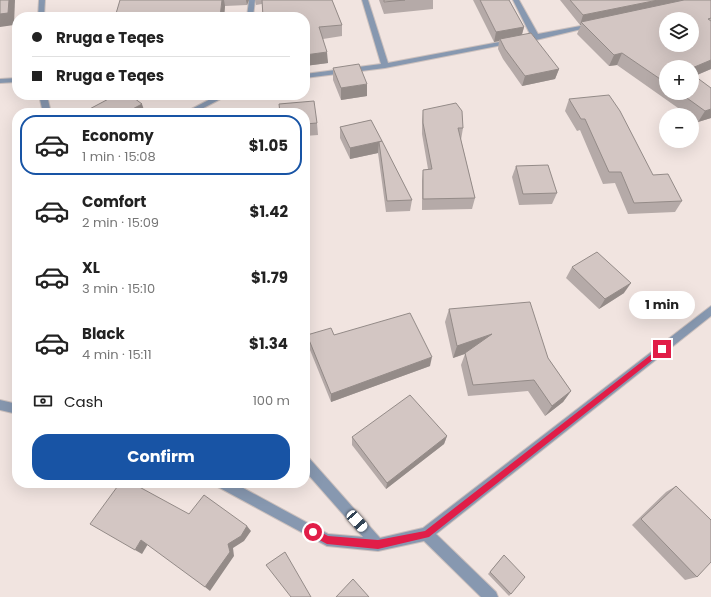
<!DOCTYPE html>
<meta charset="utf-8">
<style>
body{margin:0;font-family:Poppins,sans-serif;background:#f2f2f2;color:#222;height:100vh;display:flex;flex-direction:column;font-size:15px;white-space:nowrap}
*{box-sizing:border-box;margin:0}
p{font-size:13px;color:#767676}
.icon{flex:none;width:22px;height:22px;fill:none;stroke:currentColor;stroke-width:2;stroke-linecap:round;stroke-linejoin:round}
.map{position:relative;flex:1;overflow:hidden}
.drawer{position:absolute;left:12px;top:108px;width:298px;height:380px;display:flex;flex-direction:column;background:#fff;border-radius:16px;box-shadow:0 4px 16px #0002}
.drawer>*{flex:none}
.banner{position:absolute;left:12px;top:12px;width:298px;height:88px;border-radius:16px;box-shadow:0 4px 16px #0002;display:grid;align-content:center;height:88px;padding:0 20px;background:#fff}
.tools{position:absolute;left:659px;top:12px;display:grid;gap:8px}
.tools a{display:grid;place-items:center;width:40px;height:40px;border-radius:50%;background:#fff;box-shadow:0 4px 16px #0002;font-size:20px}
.end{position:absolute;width:18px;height:18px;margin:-9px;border:5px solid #e11d48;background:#fff;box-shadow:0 0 0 2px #fff}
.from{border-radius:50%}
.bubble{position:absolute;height:28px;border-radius:14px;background:#fff;box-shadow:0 4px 16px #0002;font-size:13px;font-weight:700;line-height:28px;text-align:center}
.car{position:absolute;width:12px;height:24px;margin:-12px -6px;border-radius:5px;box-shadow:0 0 3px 1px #0007;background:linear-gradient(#fff 24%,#345 0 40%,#fff 0 76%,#345 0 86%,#fff 0)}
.banner b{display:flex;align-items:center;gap:14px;height:38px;font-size:15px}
.banner b+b{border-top:1px solid #e0e0e0}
.banner i{width:10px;height:10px;background:#222}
ul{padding:7px 0 0;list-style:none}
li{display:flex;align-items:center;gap:12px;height:60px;margin:0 8px 6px;padding:0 12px;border:2px solid transparent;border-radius:16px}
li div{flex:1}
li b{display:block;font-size:15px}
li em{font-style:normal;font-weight:700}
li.on{border-color:#1854a5}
li>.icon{width:36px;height:36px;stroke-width:1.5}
.pay{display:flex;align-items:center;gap:10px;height:44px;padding:0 20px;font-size:15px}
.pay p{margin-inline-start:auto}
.cta{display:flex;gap:8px;margin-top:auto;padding:8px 20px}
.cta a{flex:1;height:46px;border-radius:16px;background:#1854a5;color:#fff;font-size:16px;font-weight:700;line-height:46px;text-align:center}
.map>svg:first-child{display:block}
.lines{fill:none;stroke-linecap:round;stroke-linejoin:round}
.street-casing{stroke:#ccc0bd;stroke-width:2}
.street{fill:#8798b0;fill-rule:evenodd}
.wall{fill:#b5aaa8;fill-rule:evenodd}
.shaded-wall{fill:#948b88}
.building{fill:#d3c6c3;stroke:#948b88;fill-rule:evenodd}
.route{fill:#e11d48}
</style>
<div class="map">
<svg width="711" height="597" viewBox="0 0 711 597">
<rect width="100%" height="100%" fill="#f1e4e0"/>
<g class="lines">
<defs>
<g id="street">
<path d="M39 0H45L44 17H38Z"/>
<path d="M249 0H255L253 17H247Z"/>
<path d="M362 0H368L388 63 531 36 513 0H519L538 34 591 24 594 26 536 40 533 39 385 68 305 78V74L381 64Z"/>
<path d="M17 78V82L0 83V79Z"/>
<path d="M39 95H47L51 113H43Z"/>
<path d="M218 95H228L194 113H184Z"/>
<path d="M711 306V316L436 534 496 592 498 597H481L424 541 378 551 327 546 218 487 216 483H234L328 534 363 537 305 471V456L309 458 380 538 423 528Z"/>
<path d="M0 400 17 404V414L0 410Z"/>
</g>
</defs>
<use href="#street" class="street-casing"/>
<use href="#street" class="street"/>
</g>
<g class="wall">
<path d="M120 0H249L247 5 225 6 224 17H115Z"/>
<path d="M255 0H332L342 25V36L323 39 328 63 305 66V17H263L262 4 256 5Z"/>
<path d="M379 0H433V9L384 14Z"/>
<path d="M473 0H509L524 27 522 35 559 69 555 79 522 86 503 59 498 49 499 41 494 42Z"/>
<path d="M560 0H711V69L695 76 711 118 698 122 692 118V115H688L617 65 609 66 577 34 581 25H580ZM666 67 692 93H666Z"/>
<path d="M333 68 367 96 341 100 333 80Z"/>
<path d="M569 99 682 201 675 212 628 214 615 183 603 184 580 130 577 131 565 111Z"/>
<path d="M423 110 463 128 461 140 475 198 472 209 422 210V181L423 170 428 169 422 134V121Z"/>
<path d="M305 113 317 123 318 135 305 136Z"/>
<path d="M371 120 412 200 410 211 386 212 378 153 350 159 340 138V127Z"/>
<path d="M516 166 557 193 552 204 519 205 512 177Z"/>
<path d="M572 267 624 293 599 309 566 278Z"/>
<path d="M449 309 548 358 571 391 563 402 545 416 528 391 468 396 461 365 465 354 453 358 445 322Z"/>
<path d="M307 335H334L430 366 331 402 308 345Z"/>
<path d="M447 436 444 444 386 489 352 445V437Z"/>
<path d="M676 486 697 577 685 580 632 525 666 492Z"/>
<path d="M504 555 511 594 509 596 488 574Z"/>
</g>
<g class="shaded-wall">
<path d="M9 0H15L14 25 0 27V14Z"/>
<path d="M222 0H224L225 6 224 17H220Z"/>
<path d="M246 0H249L247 5Z"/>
<path d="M658 0H699L581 22V25H580L583 15Z"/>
<path d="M524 27 521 37 500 39 499 41 494 42 496 32Z"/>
<path d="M327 52 328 63 305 66V55Z"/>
<path d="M622 53 617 65 609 66 614 55Z"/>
<path d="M711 60V69L692 77V68Z"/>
<path d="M559 69 555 79 522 86 525 76Z"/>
<path d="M367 84V96L341 100V88Z"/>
<path d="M142 104 145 113H125Z"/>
<path d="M711 109V118L698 122 705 111Z"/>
<path d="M382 141 379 142 378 153 350 159V148Z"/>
<path d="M631 283 624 293 599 309 605 299Z"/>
<path d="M492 334 487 346 453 358 457 346Z"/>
<path d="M432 357 430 366 331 402V394Z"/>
<path d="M571 391 563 402 545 416 552 406Z"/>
<path d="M447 436 444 444 386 489 387 483Z"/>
<path d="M247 526 251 531 244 541 233 548 234 556 210 591 205 587 228 544Z"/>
<path d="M141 540 148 544 142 554 135 550Z"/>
</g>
<g class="building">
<path d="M0 0H9L8 13 0 14Z"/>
<path d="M120 0H222L220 17H115Z"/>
<path d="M262 0H332L342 25 319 27 327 52 305 55V17H280V16L263 17Z"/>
<path d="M384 0H405L384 2Z"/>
<path d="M480 0H509L524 27 496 32Z"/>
<path d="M570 0H658L583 15Z"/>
<path d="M684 0H711V18L708 19 711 21V60L692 68V67H666V83L622 53 614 55 581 22ZM666 19H692V45H666Z"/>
<path d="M531 33 559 69 525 76 505 49 500 39Z"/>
<path d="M359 64 367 84 341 88 333 68Z"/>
<path d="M692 74 711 88V109L705 111 680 93H692Z"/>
<path d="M116 95H130L142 104 125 113H82Z"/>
<path d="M609 95 620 111 653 175 668 174 682 201 634 203 621 172H609L585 119H581L569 99Z"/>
<path d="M314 101 317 123 305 124V113H280L279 104Z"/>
<path d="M456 103 462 111 463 128H458L475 198 423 199V170L432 169 423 123V110Z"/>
<path d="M371 120 382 141 350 148 340 127Z"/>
<path d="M382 141 412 200 387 201 379 142Z"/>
<path d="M548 165 557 193 523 194 516 166Z"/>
<path d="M597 252 631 283 605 299 572 267Z"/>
<path d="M530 302 548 358 571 391 552 406 534 380 473 385 465 353 492 334 457 346 449 309Z"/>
<path d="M410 313 432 357 331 394 307 335 331 328 334 335Z"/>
<path d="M410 395 447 436 387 483 352 437Z"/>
<path d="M120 483H132L189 514 204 495 247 526 241 536 228 544 230 552 205 587 141 540 135 550 90 524Z"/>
<path d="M676 486 711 520V562L697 577 641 519Z"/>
<path d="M285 552 311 597H291L266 565Z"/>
<path d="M504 555 525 577 511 594 490 572Z"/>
<path d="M353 579 369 597H336Z"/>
</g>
<path class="route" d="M662 346 664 347V351L429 537 378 549 327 544 310 535 309 532 313 528 328 536 378 540 425 531Z"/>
</svg>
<div class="tools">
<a><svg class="icon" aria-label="layers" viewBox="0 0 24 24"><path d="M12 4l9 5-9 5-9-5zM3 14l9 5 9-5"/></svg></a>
<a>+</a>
<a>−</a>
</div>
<i class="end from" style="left:313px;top:532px"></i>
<i class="end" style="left:662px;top:349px"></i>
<div class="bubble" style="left:629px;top:291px;width:66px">1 min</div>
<i class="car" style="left:357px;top:521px;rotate:138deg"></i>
<div class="banner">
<b><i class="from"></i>Rruga e Teqes</b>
<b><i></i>Rruga e Teqes</b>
</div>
<section class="drawer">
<ul>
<li class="on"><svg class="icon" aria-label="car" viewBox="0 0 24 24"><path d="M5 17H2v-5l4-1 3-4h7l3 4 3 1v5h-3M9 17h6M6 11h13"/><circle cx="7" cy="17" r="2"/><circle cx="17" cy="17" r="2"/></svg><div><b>Economy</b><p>1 min · 15:08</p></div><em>$1.05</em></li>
<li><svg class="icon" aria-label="car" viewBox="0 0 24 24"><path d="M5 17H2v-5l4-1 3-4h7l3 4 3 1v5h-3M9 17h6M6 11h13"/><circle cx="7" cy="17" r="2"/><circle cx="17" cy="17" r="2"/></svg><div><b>Comfort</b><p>2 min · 15:09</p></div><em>$1.42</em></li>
<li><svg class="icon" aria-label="car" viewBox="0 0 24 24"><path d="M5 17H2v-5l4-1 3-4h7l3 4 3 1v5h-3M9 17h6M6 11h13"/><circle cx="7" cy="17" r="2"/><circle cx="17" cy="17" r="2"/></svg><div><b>XL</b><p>3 min · 15:10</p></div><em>$1.79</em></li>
<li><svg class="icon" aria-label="car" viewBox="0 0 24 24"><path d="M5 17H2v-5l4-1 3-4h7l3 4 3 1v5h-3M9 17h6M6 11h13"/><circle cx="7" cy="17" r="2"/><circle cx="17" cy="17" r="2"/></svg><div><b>Black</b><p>4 min · 15:11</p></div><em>$1.34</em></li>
</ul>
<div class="pay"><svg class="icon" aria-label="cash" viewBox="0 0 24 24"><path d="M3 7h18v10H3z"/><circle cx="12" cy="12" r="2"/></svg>Cash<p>100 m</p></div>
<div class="cta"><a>Confirm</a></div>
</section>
</div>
